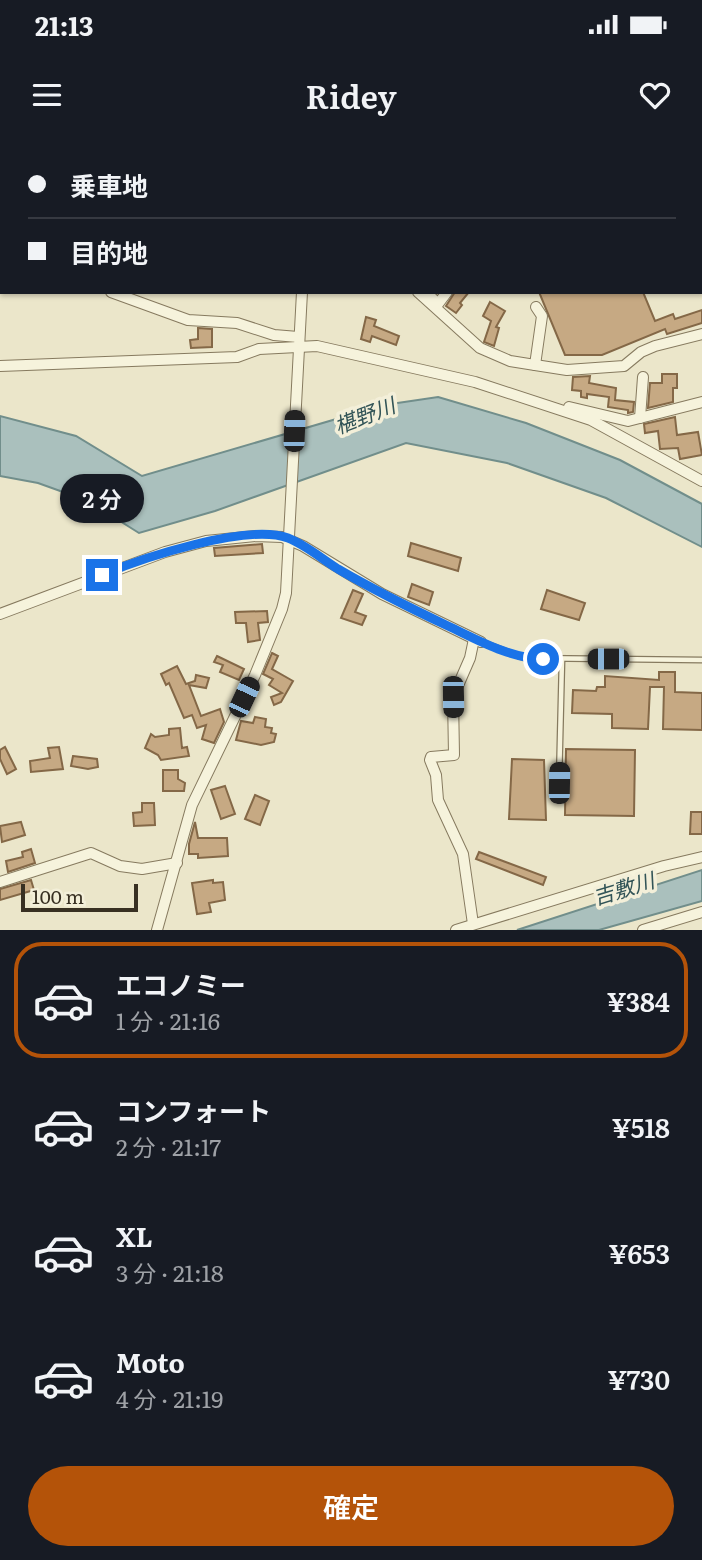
<!DOCTYPE html>
<html lang="ja">
<meta charset="utf-8">
<style>
body{margin:0;font-family:Literata,"Noto Sans JP",serif;background:#20242c;color:#f1f3f6;height:100vh;display:flex;flex-direction:column;font-size:26px;white-space:nowrap}
*{box-sizing:border-box;margin:0}
p{font-size:23px;color:#9ea1a6}
.icon{flex:none;width:38px;height:38px;fill:none;stroke:currentColor;stroke-width:2;stroke-linecap:round;stroke-linejoin:round}
.map{position:relative;height:790px;overflow:hidden}
.side{display:flex;flex-direction:column;background:#171b24;flex:1}
.side>*{flex:none}
.banner{position:absolute;left:0px;top:0px;width:704px;height:154px;box-shadow:0 2px 5px #0004;display:grid;align-content:center;height:154px;padding:0 28px;background:#171b24}
.scale{position:absolute;left:21px;bottom:18px;width:117px;box-sizing:border-box;padding-left:7px;border:4px solid #383022;border-top:0;font-size:19px;line-height:24px;white-space:nowrap;color:#383022;-webkit-text-stroke:5px #f3efd9;paint-order:stroke}
.end{position:absolute;width:32px;height:32px;margin:-16px;border:9px solid #1a73e8;background:#fff;box-shadow:0 0 0 4px #fff}
.from{border-radius:50%}
.bubble{position:absolute;height:49px;border-radius:24px;background:#171b24;box-shadow:0 2px 5px #0004;font-size:23px;font-weight:600;line-height:49px;text-align:center}
.car{position:absolute;width:21px;height:42px;margin:-21px -10px;border-radius:9px;box-shadow:0 0 5px 2px #0007;background:linear-gradient(#222 24%,#8ab4d8 0 40%,#222 0 76%,#8ab4d8 0 86%,#222 0)}
.banner b{display:flex;align-items:center;gap:24px;height:66px;font-size:26px}
.banner b+b{border-top:2px solid #363941}
.banner i{width:18px;height:18px;background:#f1f3f6}
ul{padding:12px 0 0;list-style:none}
li{display:flex;align-items:center;gap:21px;height:116px;margin:0 14px 10px;padding:0 14px;border:4px solid transparent;border-radius:28px}
li div{flex:1}
li b{display:block;font-size:26px}
li em{font-style:normal;font-weight:600}
li.selected{border-color:#b45309}
li>.icon{width:63px;height:63px;stroke-width:1.5}
.action{display:flex;gap:14px;margin-top:auto;padding:14px 28px}
.action a{flex:1;height:80px;border-radius:42px;background:#b45309;color:#fff;font-size:28px;font-weight:600;line-height:80px;text-align:center}
.status{display:flex;justify-content:space-between;align-items:center;height:49px;padding:0 35px;background:#171b24;direction:ltr}
.status svg{height:19px;fill:currentColor}
header{display:flex;justify-content:space-between;align-items:center;height:91px;padding:0 28px;background:#171b24;font-size:32px;font-weight:600}
.map>svg:first-child{display:block}
.water{fill:#aac0bd;stroke:#718e8b;stroke-width:2}
.building{fill:#c6a983;stroke:#846847;stroke-width:2}
.lines{fill:none;stroke-linecap:round;stroke-linejoin:round}
.lane-casing{stroke:#867a5f;stroke-width:7}
.street-casing{stroke:#867a5f;stroke-width:12}
.lane{stroke:#f6f3dc;stroke-width:4.5}
.street{stroke:#f6f3dc;stroke-width:10}
.route{stroke:#1a73e8;stroke-width:9}
.labels{text-anchor:middle;dominant-baseline:central;stroke-width:7;stroke-linejoin:round;paint-order:stroke}
.water-label{font-size:21px;font-style:italic;fill:#325457;stroke:#f3efd9}
</style>
<div class="status"><b>21:13</b><svg viewBox="0 0 49 12"><path d="M0 12V9h3v3zM5 12V6h3v6zM10 12V3h3v9zM15 12V0h3v12zM26 1h20v11H26zM47 4h2v5h-2z"/></svg></div>
<header><svg class="icon" aria-label="menu" viewBox="0 0 24 24"><path d="M4 6h16M4 12h16M4 18h16"/></svg>Ridey<svg class="icon" aria-label="heart" viewBox="0 0 24 24"><path d="M12 20l-8-8c-3-5 5-10 8-4 3-6 11-1 8 4z"/></svg></header>
<div class="map">
<svg width="702" height="790" viewBox="0 0 702 790">
<rect width="100%" height="100%" fill="#ebe6ca"/>
<g class="water">
<path d="M438 257 526 283 620 320 702 364V407L606 358 507 323 406 303 215 371 139 393 88 361 38 343 0 336V276L76 296 142 336 384 265Z"/>
<path d="M702 730V761L599 790H517Z"/>
</g>
<g class="building">
<path d="M455 152H469L460 163 462 165 456 173 446 166Z"/>
<path d="M539 152H643L655 181 673 174 675 179 702 170V183L667 194 665 189 602 215H565Z"/>
<path d="M490 162 505 171 496 187 499 188 494 206 484 202 491 181 483 176Z"/>
<path d="M366 177 376 180 374 186 399 196 396 205 372 196 370 202 361 199Z"/>
<path d="M198 188 212 189V207L191 208 190 200 198 199Z"/>
<path d="M662 234H677V248H673V262L648 268 650 243H662Z"/>
<path d="M590 236 589 243 616 248 615 260 634 262 633 272 628 273V270L608 267 609 257 587 254V258L581 257V251L572 250 573 237Z"/>
<path d="M675 277 677 295 698 292 702 315 680 319 678 308 660 309 658 291 645 293 644 284Z"/>
<path d="M411 403 461 418 458 431 408 416Z"/>
<path d="M262 404 263 413 215 416 214 408Z"/>
<path d="M412 444 433 452 429 465 408 457Z"/>
<path d="M353 450 363 454 355 472 366 476 362 485 341 478Z"/>
<path d="M547 450 585 463 579 480 541 469Z"/>
<path d="M267 471 268 482 258 483 260 500 248 502 246 483H236L235 472Z"/>
<path d="M272 513 278 516 272 529 293 541 281 562 274 565 271 557 282 553 269 545 273 539 263 534Z"/>
<path d="M217 516 244 529 239 540 220 532 223 525 214 522Z"/>
<path d="M177 526 186 544 195 541 196 535 209 538 206 548 189 545 201 576 220 569 224 582 214 603 202 599 206 585 197 588 192 575 184 578 169 543 166 545 161 534Z"/>
<path d="M659 532H675V552L702 553V590L663 589 664 547H650L648 589 612 588V574L572 573 573 550 596 551 597 547H605V536L659 540Z"/>
<path d="M255 577 266 579 265 587 272 588 271 593 276 594 274 602 261 605 236 600 241 581 253 583Z"/>
<path d="M180 588 182 608 187 607 189 616 161 620 158 615 145 608 151 594 155 597 169 595V589Z"/>
<path d="M5 607 16 629 7 634 0 619V610Z"/>
<path d="M59 607 63 629 31 632 30 621 50 618 48 608Z"/>
<path d="M566 609 635 610 634 676 565 675Z"/>
<path d="M73 616 97 619 98 627 88 629 71 626Z"/>
<path d="M512 619 544 620 546 680 509 679Z"/>
<path d="M163 630H178V639L185 643 184 651H163Z"/>
<path d="M225 646 235 674 221 679 211 650Z"/>
<path d="M255 655 269 661 260 685 245 679Z"/>
<path d="M142 663H154L155 685 134 686 133 673 142 672Z"/>
<path d="M691 672H702V694H690Z"/>
<path d="M21 682 25 695 2 702 0 686Z"/>
<path d="M195 682 198 698H227L228 716 198 718V714H189V704Z"/>
<path d="M31 709 35 723 8 732 6 721 23 717 22 712Z"/>
<path d="M479 712 546 737 543 745 476 719Z"/>
<path d="M31 740 34 750 0 760V749Z"/>
<path d="M213 740V743L223 742 225 760 209 763 211 772 197 774 192 743Z"/>
</g>
<g class="lines">
<defs>
<g id="lane">
<path d="M482 502 524 518 702 520"/>
<path d="M559 643 562 519"/>
</g>
<g id="street">
<path d="M68 2V0"/>
<path d="M331 2V0"/>
<path d="M0 91 2 92"/>
<path d="M111 152 188 180 237 183 274 195 298 197"/>
<path d="M418 152 480 208 510 221 535 225 567 230 624 226 641 212 655 206 702 194"/>
<path d="M431 157 438 164 447 152"/>
<path d="M535 225 542 176 536 167"/>
<path d="M0 226 237 217 259 209 317 206 475 242 591 280 702 341"/>
<path d="M569 267 628 281 702 262"/>
<path d="M640 278 643 237"/>
<path d="M0 474 165 412 206 401 255 396 282 397 303 406 382 454 481 502"/>
<path d="M0 742 91 713 120 726 142 729 177 723"/>
<path d="M473 784 463 714 438 660 436 635 430 620 431 617 454 615 453 557 470 518 474 499"/>
<path d="M157 790 192 665 255 535 282 469 286 453 302 152"/>
<path d="M456 790 664 726 702 717"/>
<path d="M643 790 702 772"/>
</g>
</defs>
<use href="#lane" class="lane-casing"/>
<use href="#street" class="street-casing"/>
<use href="#lane" class="lane"/>
<use href="#street" class="street"/>
</g>
<g class="lines">
<path class="route" d="M102 435C142 418 247 383 288 398 306 405 322 419 338 429 374 450 410 468 448 486 478 500 509 518 543 519"/>
</g>
<g class="labels">
<g class="water-label">
<text transform="translate(364 274) rotate(-21)">椹野川</text>
<text transform="translate(623 747) rotate(-17)">吉敷川</text>
</g>
</g>
</svg>
<div class="scale">100 m</div>
<i class="end from" style="left:543px;top:519px"></i>
<i class="end" style="left:102px;top:435px"></i>
<div class="bubble" style="left:60px;top:334px;width:84px">2 分</div>
<i class="car" style="left:294px;top:291px;rotate:2deg"></i>
<i class="car" style="left:608px;top:519px;rotate:270deg"></i>
<i class="car" style="left:244px;top:557px;rotate:25deg"></i>
<i class="car" style="left:453px;top:557px;rotate:179deg"></i>
<i class="car" style="left:559px;top:643px;rotate:1deg"></i>
<div class="banner">
<b><i class="from"></i>乗車地</b>
<b><i></i>目的地</b>
</div>
</div>
<section class="side">
<ul>
<li class="selected"><svg class="icon" aria-label="car" viewBox="0 0 24 24"><path d="M5 17H2v-5l4-1 3-4h7l3 4 3 1v5h-3M9 17h6M6 11h13"/><circle cx="7" cy="17" r="2"/><circle cx="17" cy="17" r="2"/></svg><div><b>エコノミー</b><p>1 分 · 21:16</p></div><em>¥384</em></li>
<li><svg class="icon" aria-label="car" viewBox="0 0 24 24"><path d="M5 17H2v-5l4-1 3-4h7l3 4 3 1v5h-3M9 17h6M6 11h13"/><circle cx="7" cy="17" r="2"/><circle cx="17" cy="17" r="2"/></svg><div><b>コンフォート</b><p>2 分 · 21:17</p></div><em>¥518</em></li>
<li><svg class="icon" aria-label="car" viewBox="0 0 24 24"><path d="M5 17H2v-5l4-1 3-4h7l3 4 3 1v5h-3M9 17h6M6 11h13"/><circle cx="7" cy="17" r="2"/><circle cx="17" cy="17" r="2"/></svg><div><b>XL</b><p>3 分 · 21:18</p></div><em>¥653</em></li>
<li><svg class="icon" aria-label="car" viewBox="0 0 24 24"><path d="M5 17H2v-5l4-1 3-4h7l3 4 3 1v5h-3M9 17h6M6 11h13"/><circle cx="7" cy="17" r="2"/><circle cx="17" cy="17" r="2"/></svg><div><b>Moto</b><p>4 分 · 21:19</p></div><em>¥730</em></li>
</ul>
<div class="action"><a>確定</a></div>
</section>
